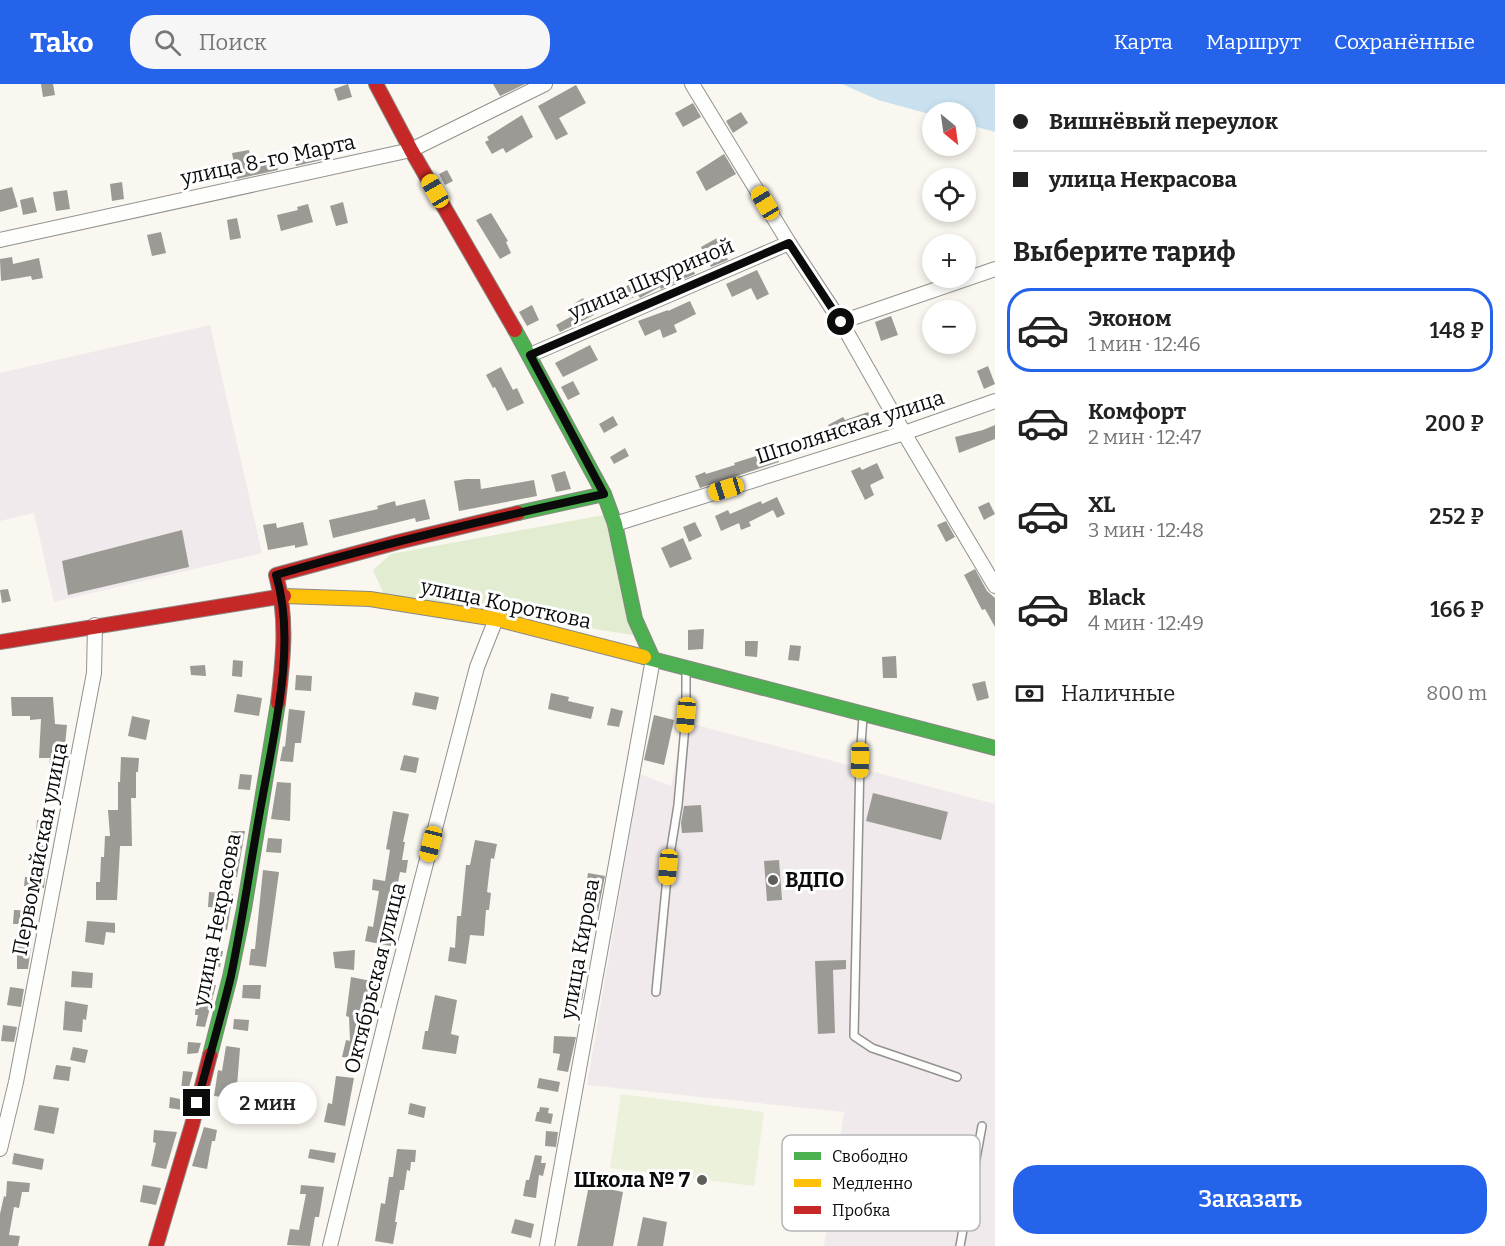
<!DOCTYPE html>
<html lang="ru">
<meta charset="utf-8">
<style>
body{margin:0;font-family:Bitter,serif;background:#f6f6f6;color:#222;height:100vh;display:flex;flex-direction:column;font-size:22px;white-space:nowrap}
*{box-sizing:border-box;margin:0}
p{font-size:20px;color:#767676}
.icon{flex:none;width:33px;height:33px;fill:none;stroke:currentColor;stroke-width:2;stroke-linecap:round;stroke-linejoin:round}
.map{position:relative;flex:1;overflow:hidden}
.panel{display:flex;flex-direction:column;background:#fff;width:510px}
.panel>*{flex:none}
.guide{display:grid;align-content:center;height:132px;padding:0 18px;background:#fff}
.needle{width:39px;rotate:151deg}
.controls{position:absolute;left:922px;top:18px;display:grid;gap:12px}
.controls a{display:grid;place-items:center;width:54px;height:54px;border-radius:50%;background:#fff;box-shadow:0 3px 9px #0003;font-size:30px}
.end{position:absolute;width:27px;height:27px;margin:-14px;border:8px solid #0b0b0b;background:#fff;box-shadow:0 0 0 3px #fff}
.from{border-radius:50%}
.bubble{position:absolute;height:42px;border-radius:21px;background:#fff;box-shadow:0 3px 9px #0003;font-size:20px;font-weight:600;line-height:42px;text-align:center}
.car{position:absolute;width:18px;height:36px;margin:-18px -9px;border-radius:8px;box-shadow:0 0 4px 2px #0007;background:linear-gradient(#f5c518 24%,#345 0 40%,#f5c518 0 76%,#345 0 86%,#f5c518 0)}
.guide b{display:flex;align-items:center;gap:21px;height:57px;font-size:22px}
.guide b+b{border-top:2px solid #e0e0e0}
.guide i{width:15px;height:15px;background:#222}
ul{padding:0;list-style:none}
li{display:flex;align-items:center;gap:18px;height:84px;margin:0 12px 9px;padding:0 6px;border:3px solid transparent;border-radius:24px}
li div{flex:1}
li b{display:block;font-size:22px}
li em{font-style:normal;font-weight:600}
li.on{border-color:#2563eb}
li>.icon{width:54px;height:54px;stroke-width:1.5}
h2{padding:0 18px;font-size:27px;line-height:72px}
.pay{display:flex;align-items:center;gap:15px;height:66px;padding:0 18px;font-size:22px}
.pay p{margin-inline-start:auto}
.button{display:flex;gap:12px;margin-top:auto;padding:12px 18px}
.button a{flex:1;height:69px;border-radius:24px;background:#2563eb;color:#fff;font-size:24px;font-weight:600;line-height:69px;text-align:center}
header{display:flex;align-items:center;gap:36px;box-sizing:border-box;height:84px;padding:0 30px;background:#2563eb;color:#fff}
header strong{font-size:28px}
nav{display:flex;gap:33px;margin-inline-start:auto;font-size:21px}
.search{width:420px;height:54px;background:#f6f6f6;display:flex;align-items:center;gap:15px;box-sizing:border-box;padding:0 21px;border-radius:24px;color:#767676;font-size:22px}
main{display:flex;flex:1;min-height:0}
.map>svg:first-child{display:block}
.industrial{fill:#f0eaec}
.green{fill:#e1ecd1}
.pitch{fill:#ebf1db}
.water{fill:#c9e1ef}
.building{fill:#9c9a95}
.lines{fill:none;stroke-linecap:round;stroke-linejoin:round}
.lane-casing{stroke:#92918e;stroke-width:10}
.street-casing{stroke:#92918e;stroke-width:16}
.fast-casing{stroke:#898884;stroke-width:16}
.slow-casing{stroke:#898884;stroke-width:16}
.jam-casing{stroke:#898884;stroke-width:16}
.lane{stroke:#fefefd;stroke-width:7}
.street{stroke:#fefefd;stroke-width:14}
.fast{stroke:#4caf50;stroke-width:14}
.slow{stroke:#ffc107;stroke-width:14}
.jam{stroke:#c62828;stroke-width:14}
.route{stroke:#0b0b0b;stroke-width:8}
.poi-dot{fill:#5e5e5b;stroke:#fff;stroke-width:2}
.labels{text-anchor:middle;dominant-baseline:central;stroke-width:6;stroke-linejoin:round;paint-order:stroke}
.street-label{font-size:21px;fill:#0b0b0b;stroke:#fff}
.poi-label{font-size:21px;font-weight:bold;fill:#0b0b0b;stroke:#fff;text-anchor:start}
.key{fill:#fff;stroke:#b6b6b6;stroke-width:1.5}
.key-label{font-size:16px;fill:#0b0b0b}
</style>
<header>
<strong>Tako</strong>
<div class="search"><svg class="icon" aria-label="search" viewBox="0 0 24 24"><circle cx="10" cy="10" r="6"/><path d="M15 15l6 6"/></svg>Поиск</div>
<nav><a>Карта</a><a>Маршрут</a><a>Сохранённые</a></nav>
</header>
<main>
<div class="map">
<svg width="995" height="1162" viewBox="0 0 995 1162">
<rect width="100%" height="100%" fill="#f9f7ef"/>
<g class="industrial">
<path d="M210 241 262 469 54 518 34 429 0 437V289Z"/>
<path d="M685 638 995 720V1162H824L844 1028 587 1001 640 690 671 702Z"/>
</g>
<path class="green" d="M604 431 639 552 385 512 373 486 391 470Z"/>
<path class="pitch" d="M621 1010 764 1028 754 1102 610 1084Z"/>
<path class="water" d="M842 0H995V48L966 40V28H933V31L878 16Z"/>
<g class="building">
<path d="M41 0H53L55 11 43 13Z"/>
<path d="M348 0 352 13 338 17 334 5Z"/>
<path d="M493 0H525L500 12Z"/>
<path d="M576 1 586 19 559 34 568 50 556 56 538 22Z"/>
<path d="M693 19 701 33 683 43 675 29Z"/>
<path d="M741 28 748 39 733 49 726 37Z"/>
<path d="M522 31 533 53 506 69 503 64 492 70 485 58 489 56 487 53Z"/>
<path d="M249 66 252 81 275 74 278 86 237 95 232 69Z"/>
<path d="M324 68 326 75 296 82 294 74Z"/>
<path d="M724 70 736 90 706 107 696 88Z"/>
<path d="M447 86 453 97 445 101 439 90Z"/>
<path d="M122 98 124 115 112 117 110 100Z"/>
<path d="M12 103 18 123 0 128V106Z"/>
<path d="M67 106 70 125 56 127 53 108Z"/>
<path d="M33 113 37 128 23 131 20 116Z"/>
<path d="M343 118 348 139 336 142 330 122Z"/>
<path d="M308 120 313 138 281 147 277 131 298 126 297 123Z"/>
<path d="M491 129 508 157 506 158 511 169 500 175 476 136Z"/>
<path d="M237 134 241 154 230 156 227 136Z"/>
<path d="M161 148 166 169 152 172 147 151Z"/>
<path d="M717 154 728 176 711 183 701 163Z"/>
<path d="M12 173 13 180 39 174 43 194 32 196 31 192 1 197 0 175Z"/>
<path d="M689 175 695 190 661 205 660 203 640 214 638 211 628 216 622 205 643 192Z"/>
<path d="M757 186 769 210 757 216 751 204 732 213 726 200Z"/>
<path d="M583 214 594 231 560 248 556 241 581 227 575 219Z"/>
<path d="M690 217 696 230 674 241 677 248 663 254 660 245 645 252 638 237 668 226V227Z"/>
<path d="M532 221 539 236 527 242 519 228Z"/>
<path d="M891 232 898 251 881 257 875 238Z"/>
<path d="M590 261 598 276 563 293 555 279Z"/>
<path d="M988 282 995 300 984 305 977 287Z"/>
<path d="M501 283 513 306 517 304 524 319 507 327 495 303 493 304 486 291Z"/>
<path d="M573 297 580 310 568 316 561 303Z"/>
<path d="M868 328 874 343 864 347 863 343 836 357 828 341 843 333 845 336Z"/>
<path d="M613 332 618 341 604 349 599 340Z"/>
<path d="M995 341V355L959 369 955 353 983 346Z"/>
<path d="M625 364 629 372 614 380 610 373Z"/>
<path d="M775 366 779 378 700 404 695 392 705 388 706 390 735 381 734 379Z"/>
<path d="M877 379 884 394 870 401 874 411 865 416 851 387 860 383 862 386Z"/>
<path d="M565 387 571 405 556 408 551 391Z"/>
<path d="M466 395H480L481 405 534 396 537 412 459 427 454 397Z"/>
<path d="M777 413 785 430 777 434 773 426 749 438 751 442 741 446 739 439 721 447 715 432 728 426 730 430 761 417 762 420Z"/>
<path d="M425 415 430 435 416 438 415 434 333 454 329 436 378 425 377 422 395 417 396 422Z"/>
<path d="M989 418 995 430 984 436 978 423Z"/>
<path d="M946 437 955 453 946 458 937 441Z"/>
<path d="M303 438 308 461 295 464V461L268 466 263 441 276 439 277 444Z"/>
<path d="M695 438 702 452 689 458 683 443Z"/>
<path d="M182 446 189 483 68 511 62 477Z"/>
<path d="M683 454 692 475 670 484 661 464Z"/>
<path d="M975 485 987 507 995 514V543L985 525 982 526 964 491Z"/>
<path d="M8 505 11 517 2 519 0 506Z"/>
<path d="M704 545 703 565 688 566V546Z"/>
<path d="M745 557H758L757 573 745 572Z"/>
<path d="M790 561 801 562 799 577 788 576Z"/>
<path d="M896 572 897 594H883L882 573Z"/>
<path d="M233 576 243 577 242 593 232 592Z"/>
<path d="M205 581 206 592 191 591 190 582Z"/>
<path d="M296 591 312 592 311 607 295 606Z"/>
<path d="M985 597 989 614 977 617 972 600Z"/>
<path d="M415 608 439 613 436 626 412 621Z"/>
<path d="M551 609 569 613 568 617 594 623 591 635 548 625Z"/>
<path d="M237 610 262 614 259 632 234 628Z"/>
<path d="M11 613H53L55 640 67 641 63 683H65L58 716 45 715 50 674H39L41 635 30 636V632H12Z"/>
<path d="M611 624 623 627 619 643 607 641Z"/>
<path d="M289 625 305 627 301 659H295L293 678 280 677 283 662 285 663Z"/>
<path d="M654 631 674 636 664 681 644 676Z"/>
<path d="M132 632 150 636 146 656 128 652Z"/>
<path d="M404 671 419 674 416 689 400 686Z"/>
<path d="M121 673 139 674 138 688H136V714H131L132 762H120L117 816H96V798H100L101 773H104L105 752H110L108 726H118V698H120Z"/>
<path d="M240 690 252 691 250 706 238 705Z"/>
<path d="M277 698 291 699 290 737 271 735Z"/>
<path d="M873 709 948 728 941 756 866 737Z"/>
<path d="M701 721 703 748 682 749 681 739 684 722Z"/>
<path d="M393 727 409 730 403 758H405L402 776H408L406 789 400 788 394 820H398L391 862 365 857 368 842 373 843 379 807 372 806 373 795 385 797 390 766 386 765Z"/>
<path d="M37 736H48L46 772 34 773Z"/>
<path d="M231 747H245L237 793H226V779H230Z"/>
<path d="M268 754 282 755 281 769 266 768Z"/>
<path d="M475 756 497 760 494 775 491 774 487 808 491 809 489 826H486L484 852 470 851 466 880 448 877 450 863 455 864 457 832H461L466 781H470Z"/>
<path d="M779 776 782 816 767 817 764 777Z"/>
<path d="M263 786 279 788 266 883 249 881 251 865H255Z"/>
<path d="M588 789 605 792 598 827 583 824Z"/>
<path d="M25 793 45 794 44 804 24 802Z"/>
<path d="M209 808 233 810 227 846 216 845 219 824 208 823Z"/>
<path d="M14 826 36 827 28 885H17V864H14L19 840H13Z"/>
<path d="M87 837 115 839V849L106 848 104 861 85 858Z"/>
<path d="M355 866 354 886 335 884 333 868Z"/>
<path d="M213 867H223L220 883 211 882Z"/>
<path d="M846 876V885L833 886 835 949 818 950 815 877Z"/>
<path d="M72 887 93 889 92 904 71 903Z"/>
<path d="M351 893 381 899 380 909 368 907 358 975 342 973 346 956 350 957 349 933 346 932Z"/>
<path d="M204 901H216L205 943 196 942 198 931H195L196 918 201 919Z"/>
<path d="M243 901H261L260 915 242 914Z"/>
<path d="M10 903 24 905 21 923 7 921Z"/>
<path d="M569 903 584 905 582 916 568 914Z"/>
<path d="M435 911 457 916 451 950 459 952 456 970 422 965 425 947H428Z"/>
<path d="M65 917 88 921 86 936 83 935 82 948 63 946Z"/>
<path d="M234 935 249 936 248 947 233 945Z"/>
<path d="M3 941 17 943 14 958 1 957Z"/>
<path d="M554 952 576 953 568 988 557 986 560 970 553 969Z"/>
<path d="M188 958 201 959 198 969 187 970Z"/>
<path d="M226 962 240 964 237 1002 232 1001 231 1014 214 1012 218 986 222 987Z"/>
<path d="M73 963 88 966 85 979 70 976Z"/>
<path d="M56 981 71 983 69 997 53 995Z"/>
<path d="M183 987 193 988 183 1026 169 1024 170 1013 180 1015Z"/>
<path d="M336 992 354 994 345 1042 324 1038 328 1019 332 1020Z"/>
<path d="M539 994 560 998 558 1008 537 1004Z"/>
<path d="M410 1019 426 1023 424 1034 408 1030Z"/>
<path d="M229 1020 243 1021 241 1032 228 1030Z"/>
<path d="M39 1021 59 1024 54 1050 34 1046Z"/>
<path d="M540 1023 549 1024 548 1029 553 1030 551 1040 535 1037 537 1028H539Z"/>
<path d="M204 1043 217 1046 215 1057H212L207 1085 192 1082Z"/>
<path d="M154 1046 177 1048 166 1085 151 1082 156 1059 153 1058Z"/>
<path d="M546 1047 558 1048 556 1063 545 1062Z"/>
<path d="M310 1065 336 1069 334 1079 308 1074Z"/>
<path d="M397 1065 416 1066 415 1078H411L410 1087 407 1086 404 1106H400L395 1138H397L393 1160 375 1157 381 1119 385 1120 389 1093H393Z"/>
<path d="M14 1069 44 1075 42 1086 12 1080Z"/>
<path d="M535 1071 542 1072 541 1079H546L543 1092 539 1091 536 1114 523 1112 526 1096H529Z"/>
<path d="M7 1097 30 1099 29 1108H22L19 1124 14 1123 9 1151 20 1152 18 1162H0V1130L4 1112 6 1113Z"/>
<path d="M143 1101 161 1104 156 1121 140 1118Z"/>
<path d="M301 1101 324 1103 319 1133H315L310 1162 287 1161 290 1145 299 1146 306 1110H300Z"/>
<path d="M589 1101 623 1108 613 1162H577Z"/>
<path d="M643 1133 667 1138 663 1162H637Z"/>
<path d="M515 1135 534 1140 531 1154 511 1149Z"/>
</g>
<g class="lines">
<defs>
<g id="lane">
<path d="M863 632 860 676 854 952 872 964 957 993"/>
<path d="M656 908 668 783 678 721 686 631V585"/>
<path d="M960 1162 982 1042"/>
</g>
<g id="street">
<path d="M692 0 789 159 841 238 904 349 995 502"/>
<path d="M0 156 411 66 545 0"/>
<path d="M841 238 995 185"/>
<path d="M530 271 789 159"/>
<path d="M615 440 904 349 995 317"/>
<path d="M0 1065 16 998 94 589 95 541"/>
<path d="M330 1162 391 914 477 583 496 535"/>
<path d="M547 1162 653 575"/>
</g>
<g id="fast">
<path d="M515 246 604 410 615 440 635 535 653 575"/>
<path d="M518 429 604 410"/>
<path d="M644 573 995 664"/>
<path d="M210 971 230 893 244 825 278 619"/>
</g>
<path id="slow" d="M284 512 370 515 496 535 644 573"/>
<g id="jam">
<path d="M376 0 411 66 515 246"/>
<path d="M0 558 284 512"/>
<path d="M278 619C283 576 288 534 276 491L398 458 518 429"/>
<path d="M156 1162 192 1041 210 971"/>
</g>
</defs>
<use href="#lane" class="lane-casing"/>
<use href="#street" class="street-casing"/>
<use href="#fast" class="fast-casing"/>
<use href="#slow" class="slow-casing"/>
<use href="#jam" class="jam-casing"/>
<use href="#lane" class="lane"/>
<use href="#street" class="street"/>
<use href="#fast" class="fast"/>
<use href="#slow" class="slow"/>
<use href="#jam" class="jam"/>
</g>
<g class="lines">
<path class="route" d="M197 1019C208 977 221 934 231 892 243 834 251 775 262 716 274 648 297 559 276 491 384 459 493 434 604 410L530 271 789 159 841 238"/>
</g>
<g class="poi-dot">
<circle cx="773" cy="796" r="6"/>
<circle cx="702" cy="1096" r="6"/>
</g>
<g class="labels">
<g class="street-label">
<text transform="translate(268 76) rotate(-12)">улица 8-го Марта</text>
<text transform="translate(651 195) rotate(-23)">улица Шкуриной</text>
<text transform="translate(850 343) rotate(-18)">Шполянская улица</text>
<text transform="translate(506 520) rotate(12)">улица Короткова</text>
<text transform="translate(40 765) rotate(-79)">Первомайская улица</text>
<text transform="translate(217 836) rotate(-79)">улица Некрасова</text>
<text transform="translate(580 865) rotate(-80)">улица Кирова</text>
<text transform="translate(375 894) rotate(-76)">Октябрьская улица</text>
</g>
<g class="poi-label">
<text x="785" y="796">ВДПО</text>
<text x="690" y="1096" text-anchor="end">Школа № 7</text>
</g>
</g>
<rect x="782" y="1051" width="198" height="96" rx="9" class="key"/>
<rect x="794" y="1068" width="27" height="8" fill="#4caf50"/>
<rect x="794" y="1095" width="27" height="8" fill="#ffc107"/>
<rect x="794" y="1122" width="27" height="8" fill="#c62828"/>
<g class="key-label">
<text x="832" y="1078">Свободно</text>
<text x="832" y="1105">Медленно</text>
<text x="832" y="1132">Пробка</text>
</g>
</svg>
<div class="controls">
<a><svg class="needle" viewBox="-14 -14 28 28"><path d="M0-13l5 13h-10z" fill="#e53935"/><path d="M0 13l5-13h-10z" fill="#767676"/></svg></a>
<a><svg class="icon" aria-label="locate" viewBox="0 0 24 24"><circle cx="12" cy="12" r="6"/><path d="M12 2v4M12 18v4M2 12h4M18 12h4"/></svg></a>
<a>+</a>
<a>−</a>
</div>
<i class="end from" style="left:841px;top:238px"></i>
<i class="end" style="left:197px;top:1019px"></i>
<div class="bubble" style="left:218px;top:998px;width:99px">2 мин</div>
<i class="car" style="left:435px;top:107px;rotate:330deg"></i>
<i class="car" style="left:765px;top:119px;rotate:329deg"></i>
<i class="car" style="left:726px;top:405px;rotate:253deg"></i>
<i class="car" style="left:686px;top:631px;rotate:185deg"></i>
<i class="car" style="left:860px;top:676px;rotate:181deg"></i>
<i class="car" style="left:431px;top:760px;rotate:194deg"></i>
<i class="car" style="left:668px;top:783px;rotate:185deg"></i>
</div>
<section class="panel">
<div class="guide">
<b><i class="from"></i>Вишнёвый переулок</b>
<b><i></i>улица Некрасова</b>
</div>
<h2>Выберите тариф</h2>
<ul>
<li class="on"><svg class="icon" aria-label="car" viewBox="0 0 24 24"><path d="M5 17H2v-5l4-1 3-4h7l3 4 3 1v5h-3M9 17h6M6 11h13"/><circle cx="7" cy="17" r="2"/><circle cx="17" cy="17" r="2"/></svg><div><b>Эконом</b><p>1 мин · 12:46</p></div><em>148 ₽</em></li>
<li><svg class="icon" aria-label="car" viewBox="0 0 24 24"><path d="M5 17H2v-5l4-1 3-4h7l3 4 3 1v5h-3M9 17h6M6 11h13"/><circle cx="7" cy="17" r="2"/><circle cx="17" cy="17" r="2"/></svg><div><b>Комфорт</b><p>2 мин · 12:47</p></div><em>200 ₽</em></li>
<li><svg class="icon" aria-label="car" viewBox="0 0 24 24"><path d="M5 17H2v-5l4-1 3-4h7l3 4 3 1v5h-3M9 17h6M6 11h13"/><circle cx="7" cy="17" r="2"/><circle cx="17" cy="17" r="2"/></svg><div><b>XL</b><p>3 мин · 12:48</p></div><em>252 ₽</em></li>
<li><svg class="icon" aria-label="car" viewBox="0 0 24 24"><path d="M5 17H2v-5l4-1 3-4h7l3 4 3 1v5h-3M9 17h6M6 11h13"/><circle cx="7" cy="17" r="2"/><circle cx="17" cy="17" r="2"/></svg><div><b>Black</b><p>4 мин · 12:49</p></div><em>166 ₽</em></li>
</ul>
<div class="pay"><svg class="icon" aria-label="cash" viewBox="0 0 24 24"><path d="M3 7h18v10H3z"/><circle cx="12" cy="12" r="2"/></svg>Наличные<p>800 m</p></div>
<div class="button"><a>Заказать</a></div>
</section>
</main>
